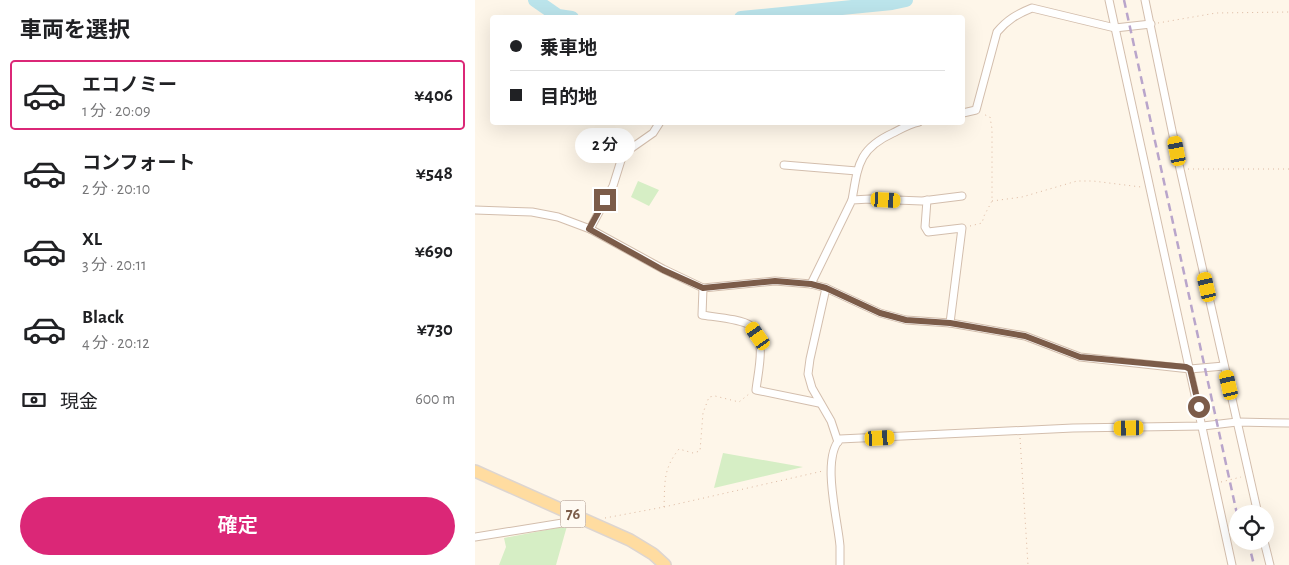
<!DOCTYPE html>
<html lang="ja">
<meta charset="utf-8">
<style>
body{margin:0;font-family:"Alegreya Sans","Noto Sans JP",sans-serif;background:#f6f6f6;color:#202124;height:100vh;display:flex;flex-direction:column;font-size:19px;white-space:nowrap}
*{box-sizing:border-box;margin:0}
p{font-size:16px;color:#757577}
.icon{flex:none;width:28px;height:28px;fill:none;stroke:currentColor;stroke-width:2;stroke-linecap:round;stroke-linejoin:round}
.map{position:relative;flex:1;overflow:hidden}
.side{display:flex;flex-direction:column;background:#fff;width:475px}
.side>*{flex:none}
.top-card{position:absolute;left:15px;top:15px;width:475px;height:110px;border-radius:5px;box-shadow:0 5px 20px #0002;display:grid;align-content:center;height:110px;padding:0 20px;background:#fff}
.fabs{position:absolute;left:754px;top:505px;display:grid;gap:10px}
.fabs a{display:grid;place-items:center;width:45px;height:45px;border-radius:50%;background:#fff;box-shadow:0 5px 20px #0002;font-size:25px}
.end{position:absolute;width:22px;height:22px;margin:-11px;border:6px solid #7c5c49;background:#fff;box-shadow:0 0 0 2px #fff}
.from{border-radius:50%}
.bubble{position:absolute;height:35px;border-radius:18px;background:#fff;box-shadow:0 5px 20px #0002;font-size:16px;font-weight:600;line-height:35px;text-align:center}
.car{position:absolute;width:15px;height:30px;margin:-15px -8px;border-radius:6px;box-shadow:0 0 4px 1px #0007;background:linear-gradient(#f5c518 24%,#345 0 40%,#f5c518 0 76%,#345 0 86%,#f5c518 0)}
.top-card b{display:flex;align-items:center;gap:18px;height:48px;font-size:19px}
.top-card b+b{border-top:1px solid #e0e0e0}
.top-card i{width:12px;height:12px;background:#202124}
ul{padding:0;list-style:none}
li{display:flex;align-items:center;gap:15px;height:70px;margin:0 10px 8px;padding:0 10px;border:2px solid transparent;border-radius:5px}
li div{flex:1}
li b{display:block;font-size:19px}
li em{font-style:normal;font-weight:600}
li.active{border-color:#db2777}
li>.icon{width:45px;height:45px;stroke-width:1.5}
h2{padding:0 20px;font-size:22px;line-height:60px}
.pay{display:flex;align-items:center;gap:12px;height:55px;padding:0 20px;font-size:19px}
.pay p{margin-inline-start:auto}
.cta{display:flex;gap:10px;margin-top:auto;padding:10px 20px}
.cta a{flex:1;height:58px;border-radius:30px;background:#db2777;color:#fff;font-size:20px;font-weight:600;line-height:58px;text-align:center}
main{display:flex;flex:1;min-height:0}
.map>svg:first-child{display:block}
.green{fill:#d6eec5}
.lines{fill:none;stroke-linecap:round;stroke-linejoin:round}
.river{stroke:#bbe4eb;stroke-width:14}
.minor-casing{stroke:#d3bead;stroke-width:9}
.primary-casing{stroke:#ddd5d0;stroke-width:14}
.path{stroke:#dcb8a0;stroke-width:1;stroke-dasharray:1 4;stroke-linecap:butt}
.minor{stroke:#fff;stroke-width:7}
.primary{stroke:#ffdca0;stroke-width:11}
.rail{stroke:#b9a5cb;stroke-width:2.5;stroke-dasharray:8 5;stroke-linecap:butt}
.route{stroke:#7c5c49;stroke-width:6}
.labels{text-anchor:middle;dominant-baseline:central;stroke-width:4;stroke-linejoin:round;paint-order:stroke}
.shield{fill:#fffaf2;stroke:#a38b7c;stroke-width:1}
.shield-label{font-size:16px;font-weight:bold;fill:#7c5c49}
</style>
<main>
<section class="side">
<h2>車両を選択</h2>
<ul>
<li class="active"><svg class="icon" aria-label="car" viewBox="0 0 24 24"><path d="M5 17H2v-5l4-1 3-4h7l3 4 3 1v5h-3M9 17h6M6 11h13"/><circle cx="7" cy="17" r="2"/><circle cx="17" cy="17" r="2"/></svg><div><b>エコノミー</b><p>1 分 · 20:09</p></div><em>¥406</em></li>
<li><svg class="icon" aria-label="car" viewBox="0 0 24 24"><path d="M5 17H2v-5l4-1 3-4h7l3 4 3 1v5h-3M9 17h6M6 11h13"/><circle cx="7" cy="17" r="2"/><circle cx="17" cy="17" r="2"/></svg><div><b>コンフォート</b><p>2 分 · 20:10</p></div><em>¥548</em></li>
<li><svg class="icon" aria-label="car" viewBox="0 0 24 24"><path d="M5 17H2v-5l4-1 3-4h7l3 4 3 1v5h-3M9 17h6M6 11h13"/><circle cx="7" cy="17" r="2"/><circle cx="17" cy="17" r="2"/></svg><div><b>XL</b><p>3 分 · 20:11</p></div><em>¥690</em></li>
<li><svg class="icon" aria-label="car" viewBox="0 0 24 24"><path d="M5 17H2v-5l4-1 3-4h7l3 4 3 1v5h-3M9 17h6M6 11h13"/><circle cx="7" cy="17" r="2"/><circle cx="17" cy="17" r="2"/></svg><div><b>Black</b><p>4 分 · 20:12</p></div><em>¥730</em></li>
</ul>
<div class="pay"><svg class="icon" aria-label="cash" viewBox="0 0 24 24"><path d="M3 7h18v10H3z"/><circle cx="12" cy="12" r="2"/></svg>現金<p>600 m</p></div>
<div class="cta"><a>確定</a></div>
</section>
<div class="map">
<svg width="814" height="565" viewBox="0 0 814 565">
<rect width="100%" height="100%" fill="#fef6e9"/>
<g class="green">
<path d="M163 181 184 190 174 206 156 197Z"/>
<path d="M248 453 328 467 239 488Z"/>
<path d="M92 526 81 565H24L31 547 29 538Z"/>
</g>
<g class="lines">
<g class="river">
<path d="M60 0 83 16 97 18"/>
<path d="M266 18 417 3 431 0"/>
</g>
<defs>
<g id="minor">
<path d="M634 0 757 565"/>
<path d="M670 0 705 169 783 514"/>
<path d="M488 113 501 110 522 32C532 20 542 14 557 8L640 28 676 24"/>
<path d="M309 165 382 171"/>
<path d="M377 200C383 166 383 149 418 133 426 129 434 124 444 122"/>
<path d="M452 200 450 227 453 232 487 228 475 323"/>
<path d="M0 210 57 212 83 217 115 229 188 269 228 288 300 281 336 284 351 288 405 313 431 320 475 323 550 336 605 357 715 369 749 366"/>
<path d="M115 229 138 186 148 154 178 133 185 122"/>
<path d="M336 284 377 200 395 199 447 201 487 196"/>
<path d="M228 288 227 315C239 317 267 319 276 326 292 340 283 371 281 390L344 403"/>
<path d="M351 288 335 359 333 374 337 388 356 421 363 442"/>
<path d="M0 537 106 520"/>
<path d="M789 541 795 565"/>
<path d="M365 565C365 559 365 552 365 546 363 520 346 459 365 439L598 428 728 426 762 422 814 423"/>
</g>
<path id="primary" d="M0 471 155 540 178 554 190 565"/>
</defs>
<use href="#minor" class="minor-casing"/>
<use href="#primary" class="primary-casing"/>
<g class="path">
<path d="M683 23 741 13 814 12"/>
<path d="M713 169H814"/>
<path d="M517 201 547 197 602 181H618L666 187"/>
<path d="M495 226 507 223 509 216 517 201V129L515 117 508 114"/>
<path d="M545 438 553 565"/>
<path d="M746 482 766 477"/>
<path d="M189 507C190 482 188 469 204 449L218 453 225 451 228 413 234 397 240 396 264 402 274 394"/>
<path d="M130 518 189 507 348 471"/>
</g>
<use href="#minor" class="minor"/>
<use href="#primary" class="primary"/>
<g class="rail">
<path d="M649 0 762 514"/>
<path d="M773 541 779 565"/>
</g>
</g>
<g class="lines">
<path class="route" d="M130 200 114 229 188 270 228 288 300 281 336 284 351 288 405 313 431 320 475 323 550 336 605 357 711 367 715 369 724 407"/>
</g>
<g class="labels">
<rect class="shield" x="85.5" y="500.5" width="25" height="27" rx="4"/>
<g class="shield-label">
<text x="98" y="514">76</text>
</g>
</g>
</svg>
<div class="fabs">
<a><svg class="icon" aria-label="locate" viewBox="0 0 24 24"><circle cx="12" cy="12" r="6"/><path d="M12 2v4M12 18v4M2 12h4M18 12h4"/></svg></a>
</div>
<i class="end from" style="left:724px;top:407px"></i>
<i class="end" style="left:130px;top:200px"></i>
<div class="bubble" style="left:100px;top:128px;width:60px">2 分</div>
<i class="car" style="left:702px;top:151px;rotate:349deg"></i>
<i class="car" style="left:411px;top:200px;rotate:93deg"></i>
<i class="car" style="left:732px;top:287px;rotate:347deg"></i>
<i class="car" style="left:283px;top:336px;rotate:325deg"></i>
<i class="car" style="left:754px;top:385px;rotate:347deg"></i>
<i class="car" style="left:654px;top:428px;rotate:269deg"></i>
<i class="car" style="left:405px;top:438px;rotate:87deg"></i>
<div class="top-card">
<b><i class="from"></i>乗車地</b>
<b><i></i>目的地</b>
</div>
</div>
</main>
